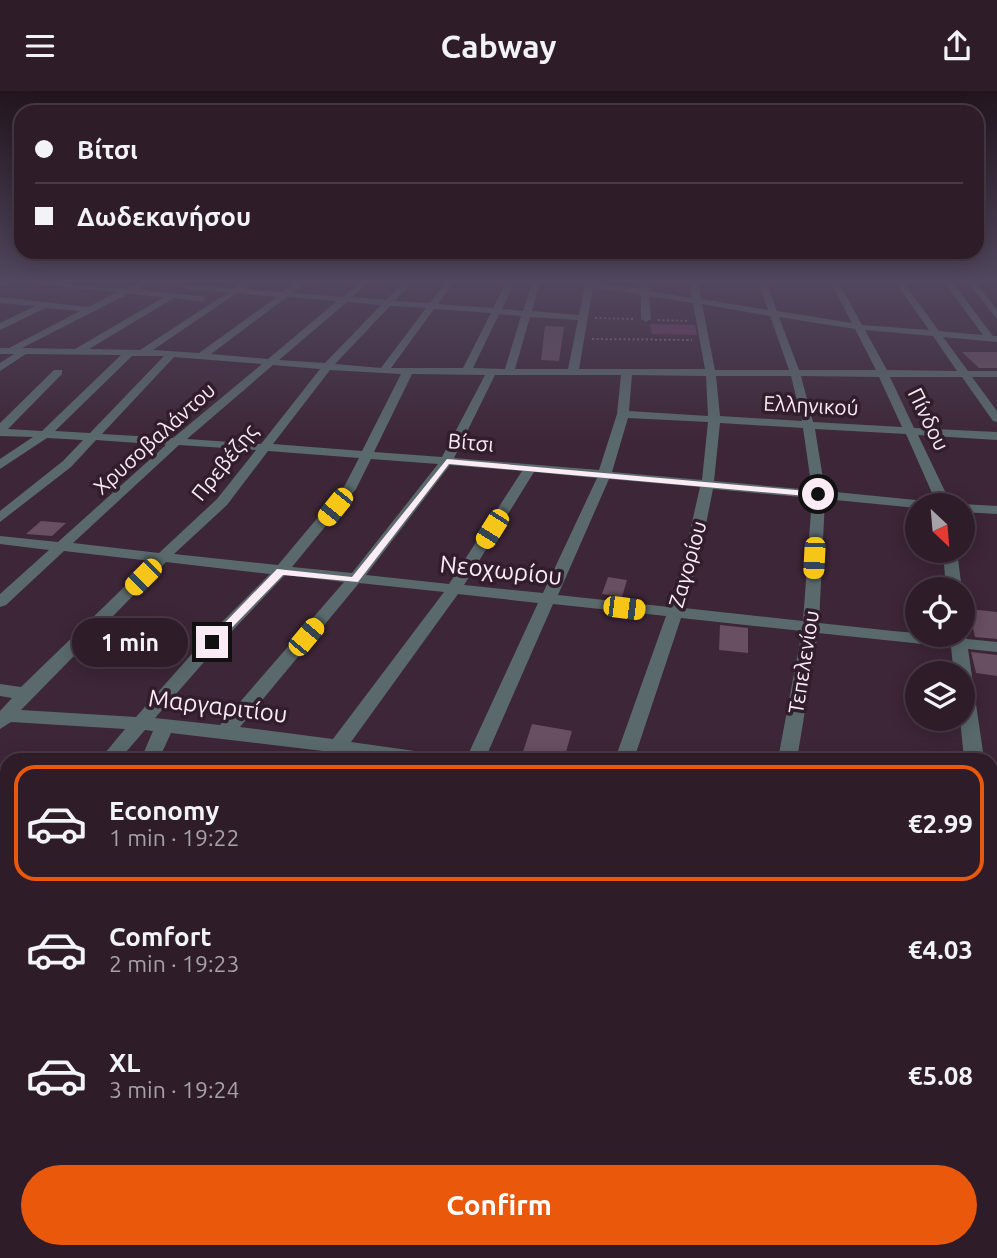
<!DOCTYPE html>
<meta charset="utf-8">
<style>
body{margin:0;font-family:Ubuntu,sans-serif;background:#3a2935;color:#f1f3f6;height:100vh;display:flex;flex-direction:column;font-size:26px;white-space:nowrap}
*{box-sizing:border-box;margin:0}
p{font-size:23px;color:#a7a1a8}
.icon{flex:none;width:38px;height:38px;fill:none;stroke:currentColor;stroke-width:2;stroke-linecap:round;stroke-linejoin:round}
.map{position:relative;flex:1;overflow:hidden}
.side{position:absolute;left:0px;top:662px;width:998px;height:506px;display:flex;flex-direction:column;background:#2e1c29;border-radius:21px 21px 0 0;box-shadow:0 4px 18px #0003,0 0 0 2px #493a46}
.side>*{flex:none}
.top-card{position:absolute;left:14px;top:14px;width:970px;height:154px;border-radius:21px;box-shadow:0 4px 18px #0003,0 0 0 2px #493a46;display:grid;align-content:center;height:154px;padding:0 21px;background:#2e1c29}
.needle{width:46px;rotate:154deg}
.controls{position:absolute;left:905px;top:402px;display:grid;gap:14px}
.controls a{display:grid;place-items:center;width:70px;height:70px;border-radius:50%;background:#2e1c29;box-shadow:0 4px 18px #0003,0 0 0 2px #493a46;font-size:35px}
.end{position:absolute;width:32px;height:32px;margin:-16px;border:9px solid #faebf5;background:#111;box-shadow:0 0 0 4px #111}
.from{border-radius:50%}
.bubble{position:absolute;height:49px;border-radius:24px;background:#2e1c29;box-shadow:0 4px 18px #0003,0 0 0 2px #493a46;font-size:23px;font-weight:700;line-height:49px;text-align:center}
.car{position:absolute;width:21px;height:42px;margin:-21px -10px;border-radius:9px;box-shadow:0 0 5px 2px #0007;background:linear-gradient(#f5c518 24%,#345 0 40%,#f5c518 0 76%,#345 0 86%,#f5c518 0)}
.top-card b{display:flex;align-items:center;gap:24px;height:66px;font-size:26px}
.top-card b+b{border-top:2px solid #493a46}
.top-card i{width:18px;height:18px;background:#f1f3f6}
ul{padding:12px 0 0;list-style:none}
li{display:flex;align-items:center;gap:21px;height:116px;margin:0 14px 10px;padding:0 7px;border:4px solid transparent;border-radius:21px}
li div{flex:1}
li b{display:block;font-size:26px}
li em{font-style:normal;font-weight:700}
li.current{border-color:#ea580c}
li>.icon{width:63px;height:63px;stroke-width:1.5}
.cta{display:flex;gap:14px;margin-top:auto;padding:14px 21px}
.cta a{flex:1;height:80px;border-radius:42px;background:#ea580c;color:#fff;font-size:28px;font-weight:700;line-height:80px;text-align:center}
header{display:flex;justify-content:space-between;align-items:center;height:91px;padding:0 21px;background:#2e1c29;font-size:32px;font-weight:700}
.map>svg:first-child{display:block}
.green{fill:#6f3a64}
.building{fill:#684f61}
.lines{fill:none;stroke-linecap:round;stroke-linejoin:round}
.path{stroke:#897584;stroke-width:2;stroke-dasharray:2 2.5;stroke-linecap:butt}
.minor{fill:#5a6a6c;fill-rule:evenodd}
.route{fill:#faebf5}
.labels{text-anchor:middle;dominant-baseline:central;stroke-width:7;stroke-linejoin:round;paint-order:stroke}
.far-street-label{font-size:21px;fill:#faebf5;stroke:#321d2d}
.street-label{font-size:24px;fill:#faebf5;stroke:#321d2d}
</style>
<header><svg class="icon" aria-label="menu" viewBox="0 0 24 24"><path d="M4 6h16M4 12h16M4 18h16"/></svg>Cabway<svg class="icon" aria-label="share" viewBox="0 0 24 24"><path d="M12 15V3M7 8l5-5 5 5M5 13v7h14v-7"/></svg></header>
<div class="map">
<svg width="997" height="1167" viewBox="0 0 997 1167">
<rect width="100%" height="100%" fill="#3d2637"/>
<path class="green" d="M650 233 695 234 697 244 652 243Z"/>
<g class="building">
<path d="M545 235 564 236 559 270 541 269Z"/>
<path d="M962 261H997V277H979Z"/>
<path d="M41 430 66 432 52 445 26 443Z"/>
<path d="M608 486 627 489 622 506 602 503Z"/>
<path d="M969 518 997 521V548L975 546Z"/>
<path d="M720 534 748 537V562L719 559Z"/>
<path d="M971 561 997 564V585L976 582Z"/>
<path d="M532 633 572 640 564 668 521 667Z"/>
</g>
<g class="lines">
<g class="path">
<path d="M595 227 633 228"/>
<path d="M658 229 689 230"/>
<path d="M592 248 692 249"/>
</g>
<g class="minor">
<path d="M10 188C48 188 85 198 122 197 133 197 142 188 154 188L136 198 206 206 203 211 174 207 89 258 140 259 227 202 187 198 184 194 234 197 248 188H257L244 198 283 201 301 188H310L293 202 343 206 364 188H373L352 206 386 209 407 188H415L395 210 430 212 448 188H456L438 213 493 217 508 188H516L502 218 523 220 533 188H541L532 220 579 224 585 194 556 188H594V191L640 198V188H648L649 200 692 207 690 188H698L701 208 768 219 757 188H765L777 220 852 232 829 188H837L862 234 929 239 893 188H901L939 240 983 244 942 188H950L993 245H997V251L943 246 968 280H997V286H972L997 320V331L993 330 962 286H890L914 337 997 341V349L918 344 952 415H917V417L825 408 819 532C869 537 918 544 962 544V540L967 548 997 551V561L968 558 984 668H964L960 628H962V583H954L951 556 818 542 797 668H778L802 540 681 527 634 668H615L666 525 553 513 485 668H466L538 512 458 503 351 651 422 661 429 663 431 668H379L342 663 338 668H319L323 660 171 642 159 668H141L153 640 145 639 120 668H100L125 638 11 631 0 638V620L12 607 0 605V593L21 596 151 470 64 460 6 514 0 516V503L49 459 0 453V445L58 451 166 354 96 349 71 376 0 431V420L63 370 83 349 47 347 0 378V368L33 346 0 345V332L54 279H62V283L8 338 42 340 121 264 26 263 0 280V272L14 263H0V257H9L80 220 46 217 0 239V232L35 215 0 212V206L88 216 117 201 18 191 0 197V192ZM593 196 641 204V228L646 231 651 228 649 205 693 212 705 278H579ZM237 202 277 206 199 262 153 259ZM128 203 164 206 75 258 22 257ZM287 206 337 210 268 268 211 263ZM347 211 381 214 325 272 279 269ZM702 213 770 225 789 279H715ZM390 215 426 217 381 277 335 273ZM434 218 491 222 463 277H391ZM499 223 521 225 505 278 473 277ZM530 226 578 229 568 278H515ZM779 226 855 238 876 279H799ZM865 239 933 245 957 280 887 279ZM132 265H164L90 342 55 340ZM174 266 262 273 173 347 102 343ZM273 274 320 278 261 353 187 348ZM330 279 401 283 362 360 273 353ZM412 283 485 284 442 366 374 361ZM495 284H621L617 323 599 379 454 367ZM632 284 706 285 708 325 629 320ZM716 285H791L802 330 720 325ZM801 285 879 286 902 336 813 331ZM628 327 708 331 702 389 612 381ZM720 332 803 337 812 399 714 390ZM815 338 906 343 936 411 825 400ZM179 354 256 359 217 408 159 462 73 452ZM268 360 359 367 345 394 278 474 174 463 227 414ZM371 368 438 373 352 482 292 476 356 398ZM450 374 522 380 449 493 366 484ZM534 381 597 387 543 502 464 494ZM609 388 700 396 686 458 669 516 558 504ZM713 398 812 407 803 530 684 517 701 458ZM166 471 270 483 206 547 136 626 21 619ZM285 484 344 491 220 634 155 627 218 555ZM359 492 444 501 333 648 240 636Z"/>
<path d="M965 188H973L997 219V228Z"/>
<path d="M962 413 997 415V423L962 421V415H957Z"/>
<path d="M943 460H957L962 499H946Z"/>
<rect x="990" y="726" width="7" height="16"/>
<path d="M7 797V823L0 826V800Z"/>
<path d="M0 899 7 900V924L0 923Z"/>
<rect x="990" y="1026" width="7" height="28"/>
<path d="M0 1094 7 1096V1152L0 1155Z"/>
<path d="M143 1160H193L196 1167H146Z"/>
<path d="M199 1160H231L228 1167H196Z"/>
<path d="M440 1160H472L470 1167H438Z"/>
<path d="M610 1160H642L641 1167H609Z"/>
<path d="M801 1160H833L834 1167H802Z"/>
<path d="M947 1160H979L980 1167H948Z"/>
</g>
</g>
<linearGradient id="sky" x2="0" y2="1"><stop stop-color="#22151e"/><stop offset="0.54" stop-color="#51475e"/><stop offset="1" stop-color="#51475e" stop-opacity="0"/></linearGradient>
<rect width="997" height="351" fill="url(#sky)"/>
<path class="route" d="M447 368 818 401 823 403 818 406 449 373 358 491 283 484 216 553H209V548L277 478 352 486Z"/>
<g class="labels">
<g class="far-street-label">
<text transform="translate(811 314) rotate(3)">Ελληνικού</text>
<text transform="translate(929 328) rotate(64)">Πίνδου</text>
<text transform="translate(154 347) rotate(-42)">Χρυσοβαλάντου</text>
<text transform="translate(471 351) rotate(5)">Βίτσι</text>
<text transform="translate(224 371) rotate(-51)">Πρεβέζης</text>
<text transform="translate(687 473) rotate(-74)">Ζαγορίου</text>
<text transform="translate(803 571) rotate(-81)">Τεπελενίου</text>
</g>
<g class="street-label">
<text transform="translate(501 479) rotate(6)">Νεοχωρίου</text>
<text transform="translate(218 615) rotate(7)">Μαργαριτίου</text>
</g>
</g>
</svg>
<div class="controls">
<a><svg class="needle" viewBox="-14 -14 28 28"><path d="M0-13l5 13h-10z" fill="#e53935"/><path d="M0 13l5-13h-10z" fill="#a7a1a8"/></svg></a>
<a><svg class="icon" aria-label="locate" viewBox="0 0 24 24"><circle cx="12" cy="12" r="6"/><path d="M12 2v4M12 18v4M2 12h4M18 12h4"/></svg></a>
<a><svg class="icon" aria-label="layers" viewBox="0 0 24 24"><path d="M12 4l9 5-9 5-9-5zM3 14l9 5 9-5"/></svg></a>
</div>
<i class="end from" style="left:818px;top:403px"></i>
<i class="end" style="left:212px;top:551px"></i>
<div class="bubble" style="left:72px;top:527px;width:116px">1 min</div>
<i class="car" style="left:335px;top:416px;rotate:219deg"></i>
<i class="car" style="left:492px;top:438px;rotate:212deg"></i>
<i class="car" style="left:814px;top:467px;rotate:183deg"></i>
<i class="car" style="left:143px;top:486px;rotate:225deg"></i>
<i class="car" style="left:624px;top:517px;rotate:97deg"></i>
<i class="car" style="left:306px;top:546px;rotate:40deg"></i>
<div class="top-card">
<b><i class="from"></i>Βίτσι</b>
<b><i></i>Δωδεκανήσου</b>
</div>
<section class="side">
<ul>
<li class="current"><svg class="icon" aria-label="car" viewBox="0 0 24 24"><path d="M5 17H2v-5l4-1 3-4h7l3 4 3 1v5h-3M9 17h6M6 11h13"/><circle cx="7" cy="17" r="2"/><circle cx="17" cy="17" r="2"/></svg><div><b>Economy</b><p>1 min · 19:22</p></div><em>€2.99</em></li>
<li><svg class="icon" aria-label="car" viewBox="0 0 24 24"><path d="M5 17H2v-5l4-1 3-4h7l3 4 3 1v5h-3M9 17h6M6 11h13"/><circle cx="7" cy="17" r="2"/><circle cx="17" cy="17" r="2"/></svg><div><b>Comfort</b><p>2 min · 19:23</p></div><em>€4.03</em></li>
<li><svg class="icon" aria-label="car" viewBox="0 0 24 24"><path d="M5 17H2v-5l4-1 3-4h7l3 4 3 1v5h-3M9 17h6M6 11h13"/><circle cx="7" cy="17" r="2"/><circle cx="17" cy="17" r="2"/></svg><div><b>XL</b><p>3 min · 19:24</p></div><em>€5.08</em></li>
</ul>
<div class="cta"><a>Confirm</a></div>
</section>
</div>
